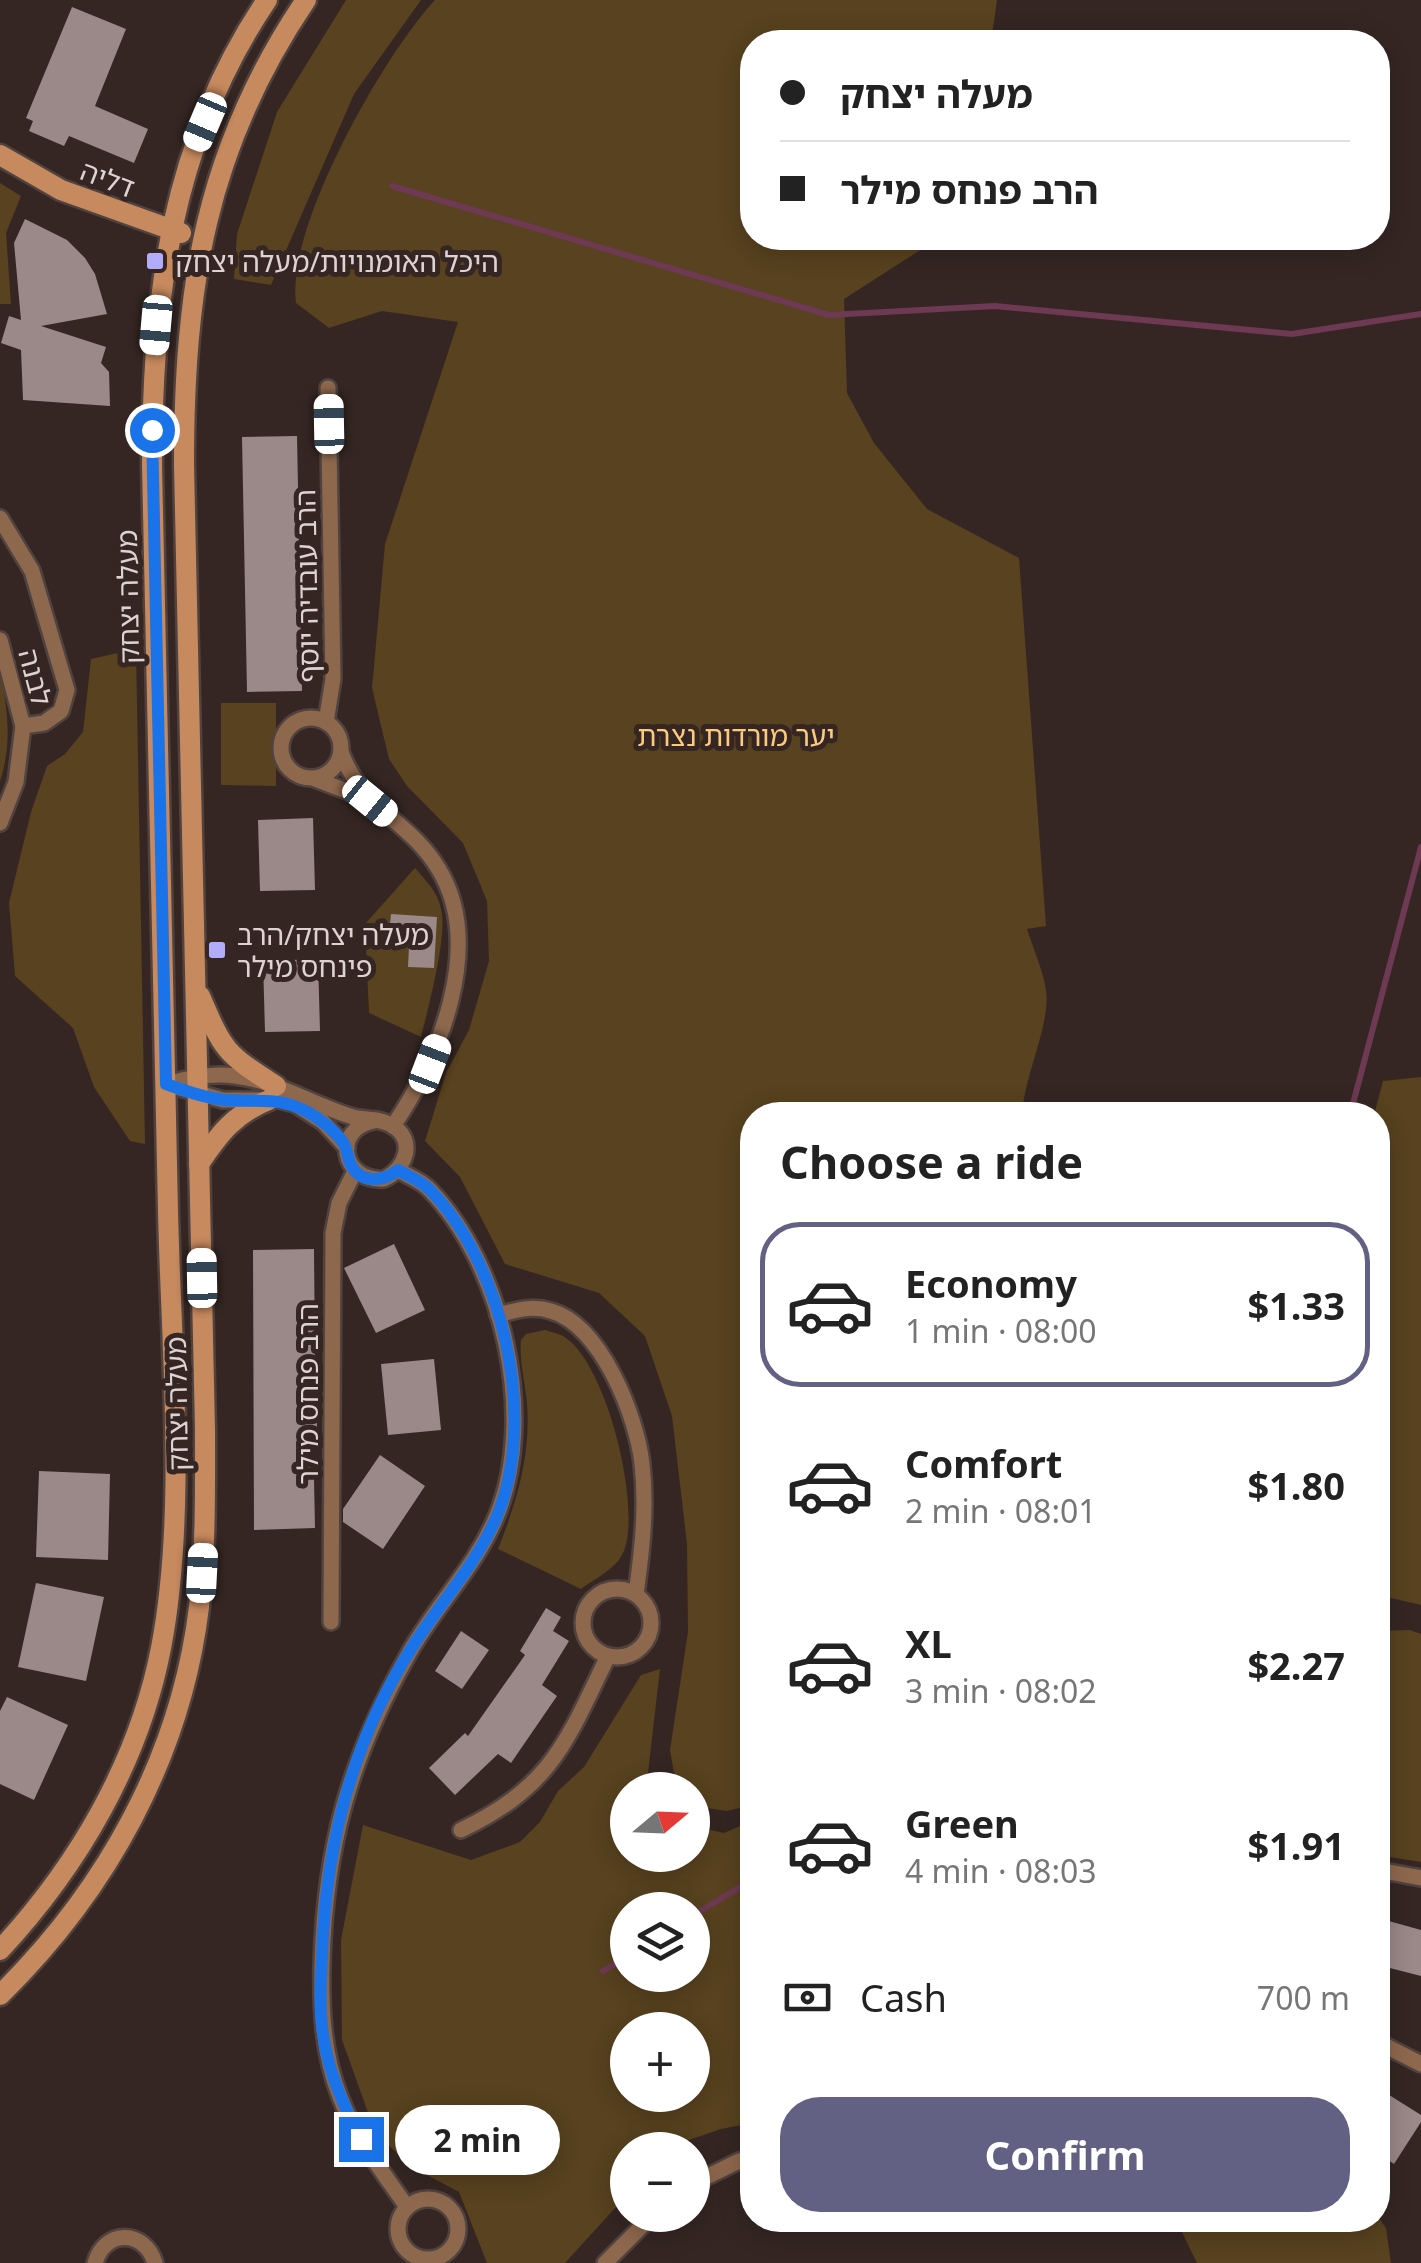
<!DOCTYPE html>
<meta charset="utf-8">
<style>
body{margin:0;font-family:"Noto Sans","Noto Sans Hebrew",sans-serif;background:#f6f6f6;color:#222;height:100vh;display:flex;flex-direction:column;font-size:38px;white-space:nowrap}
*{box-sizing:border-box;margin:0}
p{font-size:32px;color:#767676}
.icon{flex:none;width:55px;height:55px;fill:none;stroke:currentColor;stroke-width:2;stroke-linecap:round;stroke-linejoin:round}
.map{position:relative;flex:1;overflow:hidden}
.drawer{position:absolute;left:740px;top:1102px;width:650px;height:1130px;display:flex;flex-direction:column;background:#fff;border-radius:40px;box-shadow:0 5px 25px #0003}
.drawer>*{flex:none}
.hud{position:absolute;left:740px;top:30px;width:650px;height:220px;border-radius:40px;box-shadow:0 5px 25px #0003;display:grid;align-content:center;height:220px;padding:0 40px;background:#fff}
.needle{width:65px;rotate:71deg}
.fabs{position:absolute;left:610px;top:1772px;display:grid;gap:20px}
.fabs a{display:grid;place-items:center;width:100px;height:100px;border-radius:50%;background:#fff;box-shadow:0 5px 25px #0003;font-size:50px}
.end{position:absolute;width:45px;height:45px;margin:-22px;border:12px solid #1a73e8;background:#fff;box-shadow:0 0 0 5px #fff}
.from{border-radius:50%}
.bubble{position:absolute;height:70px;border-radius:35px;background:#fff;box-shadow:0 5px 25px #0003;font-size:32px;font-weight:700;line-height:70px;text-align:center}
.car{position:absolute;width:30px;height:60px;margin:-30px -15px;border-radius:12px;box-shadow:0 0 8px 2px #0007;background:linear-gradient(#fff 24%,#345 0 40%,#fff 0 76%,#345 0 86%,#fff 0)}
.hud b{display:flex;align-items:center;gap:35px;height:95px;font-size:38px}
.hud b+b{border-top:2px solid #e0e0e0}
.hud i{width:25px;height:25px;background:#222}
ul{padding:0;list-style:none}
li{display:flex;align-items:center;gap:30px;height:165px;margin:0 20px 15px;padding:0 20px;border:5px solid transparent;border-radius:40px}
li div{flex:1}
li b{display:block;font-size:38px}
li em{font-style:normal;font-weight:700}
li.selected{border-color:#626183}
li>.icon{width:90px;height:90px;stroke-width:1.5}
h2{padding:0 40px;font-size:45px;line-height:120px}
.pay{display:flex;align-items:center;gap:25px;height:110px;padding:0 40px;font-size:38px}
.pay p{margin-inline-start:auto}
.button{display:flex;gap:20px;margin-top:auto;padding:20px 40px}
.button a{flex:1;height:115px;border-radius:40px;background:#626183;color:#fff;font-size:40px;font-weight:700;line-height:115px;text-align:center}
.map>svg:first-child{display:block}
.green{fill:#58421f;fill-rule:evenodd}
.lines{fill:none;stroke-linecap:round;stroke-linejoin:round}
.stream{stroke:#6e3953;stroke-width:6}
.building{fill:#9b8889}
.street-casing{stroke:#50423f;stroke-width:20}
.secondary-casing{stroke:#50423f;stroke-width:25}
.street{stroke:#8e684d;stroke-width:15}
.secondary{stroke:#c7895e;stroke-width:20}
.route{stroke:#1a73e8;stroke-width:12}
.poi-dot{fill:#b1adfa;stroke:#352623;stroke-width:4}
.labels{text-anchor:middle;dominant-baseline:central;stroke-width:10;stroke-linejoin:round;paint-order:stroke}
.street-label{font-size:28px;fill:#ddd3d0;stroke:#352623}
.poi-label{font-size:28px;fill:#ddd3d0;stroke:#352623;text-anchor:start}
.park-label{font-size:28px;fill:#fcca7d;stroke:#352623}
</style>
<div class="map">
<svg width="1421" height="2263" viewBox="0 0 1421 2263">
<rect width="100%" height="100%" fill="#352623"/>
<g class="green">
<path d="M346 0H421L354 94 271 285 234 279 237 234 277 112Z"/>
<path d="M435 0H997L991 42H752V238H939L844 299 847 393 874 443 927 509 1019 558 1046 926 1027 929C1033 948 1043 970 1046 990 1051 1024 1024 1076 1022 1115H752V1805L727 1811 693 1806 692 1790H677L670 1750 688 1632 687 1544 672 1416 645 1336 599 1293 505 1264 460 1177 425 1141 446 1073 469 1030 489 961 487 901 463 843 407 786 389 759 372 688 385 544 458 322 382 311 329 328 296 303C286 227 383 56 435 0Z"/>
<path d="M0 183 21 196 6 233 11 304H0Z"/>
<path d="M136 649 145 1144 130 1141 94 1087 73 1028 15 976 9 903 31 812 47 766 65 754 83 732 91 659Z"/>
<path d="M0 669C7 708 13 742 0 781Z"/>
<path d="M221 703H276V786L221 785Z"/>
<path d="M415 868C426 881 438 892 441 909 448 935 428 1009 421 1037L369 1013 365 924Z"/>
<path d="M1421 1077V1605L1378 1595V1115H1374L1383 1081Z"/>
<path d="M545 1330C551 1332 561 1334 566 1338 607 1367 640 1501 625 1548 619 1568 597 1577 581 1589L498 1549C517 1501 531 1455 527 1403 525 1382 519 1361 521 1340L526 1334Z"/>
<path d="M1410 1630 1421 1634V1862L1378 1855V1631Z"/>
<path d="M660 1669 646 1790H628V1855H692L693 1826 724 1833 752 1821V2123L721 2129 686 2141 673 2150H628L627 2195 565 2263H487L459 2192 410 2166 375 2132 342 2040 341 1940 363 1825 471 1860 520 1842 540 1822 558 1791 584 1767 641 1675ZM628 1910H692V1975H628ZM628 2030H692V2095H628Z"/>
<path d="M1378 2217 1386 2228 1391 2263H1197L1180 2228 1202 2220H1378Z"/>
</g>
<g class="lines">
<g class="stream">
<path d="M392 186 829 315 995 306 1292 334 1421 314"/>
<path d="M1350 1115 1421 847"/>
<path d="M692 1916 752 1880"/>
<path d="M603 1971 628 1956"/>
</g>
</g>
<g class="building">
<path d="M72 7 126 29 95 106 148 129 134 163 69 136 64 146 29 131 33 121 26 118Z"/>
<path d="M25 219 67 240 85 258 95 274 107 314 41 326 106 347 101 363 109 372 110 406 23 400 21 350 1 343 9 316 21 320 14 243Z"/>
<path d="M297 436 302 691 247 692 242 437Z"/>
<path d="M313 818 315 890 260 891 258 820Z"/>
<path d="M391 914 437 917 434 968 408 967 409 946 388 944Z"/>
<path d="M318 959 320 1031 265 1032 263 961Z"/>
<path d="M394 1244 425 1310 376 1333 344 1268Z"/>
<path d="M314 1249 315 1363 296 1372 316 1370 317 1429H313L315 1528 254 1530 253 1250Z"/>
<path d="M434 1359 441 1430 388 1435 381 1364Z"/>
<path d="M380 1455 425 1486 383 1549 343 1522V1509Z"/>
<path d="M39 1471 110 1474 108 1560 36 1557Z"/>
<path d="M36 1583 104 1597 86 1681 18 1667Z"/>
<path d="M546 1608 561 1617 553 1631 569 1641 542 1685 557 1696 511 1763 498 1754 455 1795 429 1768 465 1733 468 1736 525 1655 520 1651Z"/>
<path d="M461 1631 489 1650 462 1689 435 1671Z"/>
<path d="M7 1697 68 1725 34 1800 0 1784V1711Z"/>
<path d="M1378 1918 1421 1930V1976L1378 1965Z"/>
<path d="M1378 2088 1421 2115V2122L1394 2164 1378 2153Z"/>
</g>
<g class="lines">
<defs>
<g id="street">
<path d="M0 518 32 571 67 690 61 711 44 723 23 726"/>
<path d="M0 640 23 726 16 782 0 823"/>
<circle cx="311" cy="748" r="30"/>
<path d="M326 722 333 679 328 388"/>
<path d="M341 752C363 811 408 819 438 868 486 945 439 1059 393 1126"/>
<path d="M315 779 362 797"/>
<path d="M166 1084C189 1078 211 1073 235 1076 277 1081 313 1105 353 1117 365 1120 380 1118 391 1125 417 1139 406 1169 384 1179 341 1182 332 1129 374 1121"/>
<path d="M166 1084 223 1100H279L295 1104 323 1122 347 1148"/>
<path d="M398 1170C408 1176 422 1181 430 1190 503 1266 537 1417 497 1515 476 1567 435 1606 408 1655 350 1758 325 1846 322 1964 321 2010 323 2054 340 2097 355 2137 383 2172 407 2207"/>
<path d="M498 1315C517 1310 532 1305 551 1311 601 1325 637 1417 642 1464 647 1507 642 1551 636 1594"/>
<circle cx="617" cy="1623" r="34"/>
<path d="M331 1622 333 1233 339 1203 355 1171"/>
<path d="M461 1830C552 1786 566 1743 608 1656"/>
<path d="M1378 1870 1421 1878"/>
<path d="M1378 2042 1421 2064"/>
<path d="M692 2184 739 2161 752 2158"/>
<circle cx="428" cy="2229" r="30"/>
<path d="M95 2263C105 2228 145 2230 155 2263"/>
<path d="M605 2263 653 2215"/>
</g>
<g id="secondary">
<path d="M0 155 61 190 181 233"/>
<path d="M200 996C224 1052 225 1053 276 1086"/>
<path d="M199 1164C219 1134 235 1113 269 1100"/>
<path d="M0 1950C78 1866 139 1762 161 1648 187 1513 171 1349 168 1211 163 962 157 714 152 465 152 298 171 142 267 0"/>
<path d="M0 1995C107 1890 181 1756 199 1607 206 1548 205 1489 205 1430L184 465C184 289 205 149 306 0"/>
</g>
</defs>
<use href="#street" class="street-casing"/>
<use href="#secondary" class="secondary-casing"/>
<use href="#street" class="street"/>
<use href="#secondary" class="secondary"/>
</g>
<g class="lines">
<path class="route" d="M152 430 166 1084C186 1091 205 1098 226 1100 263 1103 282 1095 316 1117 326 1124 337 1133 344 1144 348 1150 347 1158 351 1165 361 1184 383 1182 398 1170 408 1176 422 1181 430 1190 503 1265 538 1418 497 1516 476 1565 439 1604 411 1649 352 1742 325 1849 322 1958 321 1980 319 2003 322 2026 326 2067 342 2103 361 2139"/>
</g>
<g class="poi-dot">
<rect x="145" y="251" width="20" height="20" rx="5"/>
<rect x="207" y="940" width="20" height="20" rx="5"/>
</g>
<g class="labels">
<g class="street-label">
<text transform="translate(108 178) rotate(21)">דליה</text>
<text transform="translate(306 586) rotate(-91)">הרב עובדיה יוסף</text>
<text transform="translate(127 597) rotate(-91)">מעלה יצחק</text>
<text transform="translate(36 677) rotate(75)">לבנה</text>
<text transform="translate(307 1394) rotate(-90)">הרב פנחס מילר</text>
<text transform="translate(176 1404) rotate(-91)">מעלה יצחק</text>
</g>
<g class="poi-label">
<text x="175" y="261">היכל האומנויות/מעלה יצחק</text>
<text x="237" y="934">מעלה יצחק/הרב<tspan x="237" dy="32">פינחס מילר</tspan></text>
</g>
<g class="park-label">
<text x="736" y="735">יער מורדות נצרת</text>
</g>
</g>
</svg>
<div class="fabs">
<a><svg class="needle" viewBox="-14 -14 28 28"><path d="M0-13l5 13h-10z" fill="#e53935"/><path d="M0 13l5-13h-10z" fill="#767676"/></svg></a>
<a><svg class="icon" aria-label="layers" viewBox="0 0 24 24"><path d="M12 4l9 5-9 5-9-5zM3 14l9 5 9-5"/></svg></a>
<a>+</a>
<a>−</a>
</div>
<i class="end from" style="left:152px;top:430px"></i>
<i class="end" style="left:361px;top:2139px"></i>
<div class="bubble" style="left:395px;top:2105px;width:165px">2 min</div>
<i class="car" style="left:205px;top:122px;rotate:203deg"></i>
<i class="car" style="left:156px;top:325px;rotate:185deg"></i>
<i class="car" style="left:329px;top:424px;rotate:359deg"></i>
<i class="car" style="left:370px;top:801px;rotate:129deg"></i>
<i class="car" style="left:430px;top:1064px;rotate:21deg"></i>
<i class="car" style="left:202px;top:1278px;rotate:359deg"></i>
<i class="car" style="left:202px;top:1573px;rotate:3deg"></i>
<div class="hud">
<b><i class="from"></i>מעלה יצחק</b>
<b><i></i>הרב פנחס מילר</b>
</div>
<section class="drawer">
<h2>Choose a ride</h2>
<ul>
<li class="selected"><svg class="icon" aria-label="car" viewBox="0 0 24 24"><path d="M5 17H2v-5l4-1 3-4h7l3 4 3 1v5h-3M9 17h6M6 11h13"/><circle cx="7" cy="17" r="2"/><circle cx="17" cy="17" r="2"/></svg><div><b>Economy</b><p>1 min · 08:00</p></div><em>$1.33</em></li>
<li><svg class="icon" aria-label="car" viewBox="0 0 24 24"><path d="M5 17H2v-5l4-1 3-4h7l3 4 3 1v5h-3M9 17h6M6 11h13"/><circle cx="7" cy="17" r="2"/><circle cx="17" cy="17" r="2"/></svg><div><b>Comfort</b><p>2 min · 08:01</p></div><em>$1.80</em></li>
<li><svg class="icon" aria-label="car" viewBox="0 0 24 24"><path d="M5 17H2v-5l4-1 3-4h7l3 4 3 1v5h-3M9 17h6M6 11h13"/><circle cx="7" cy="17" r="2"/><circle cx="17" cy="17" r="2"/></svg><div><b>XL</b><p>3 min · 08:02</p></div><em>$2.27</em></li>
<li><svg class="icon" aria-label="car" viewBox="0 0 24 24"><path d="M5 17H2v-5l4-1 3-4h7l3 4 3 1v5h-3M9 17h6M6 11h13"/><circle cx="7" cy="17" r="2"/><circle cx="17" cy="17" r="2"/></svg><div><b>Green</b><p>4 min · 08:03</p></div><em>$1.91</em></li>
</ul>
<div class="pay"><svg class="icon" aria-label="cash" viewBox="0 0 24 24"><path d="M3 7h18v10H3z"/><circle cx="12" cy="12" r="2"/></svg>Cash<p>700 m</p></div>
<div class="button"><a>Confirm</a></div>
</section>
</div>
